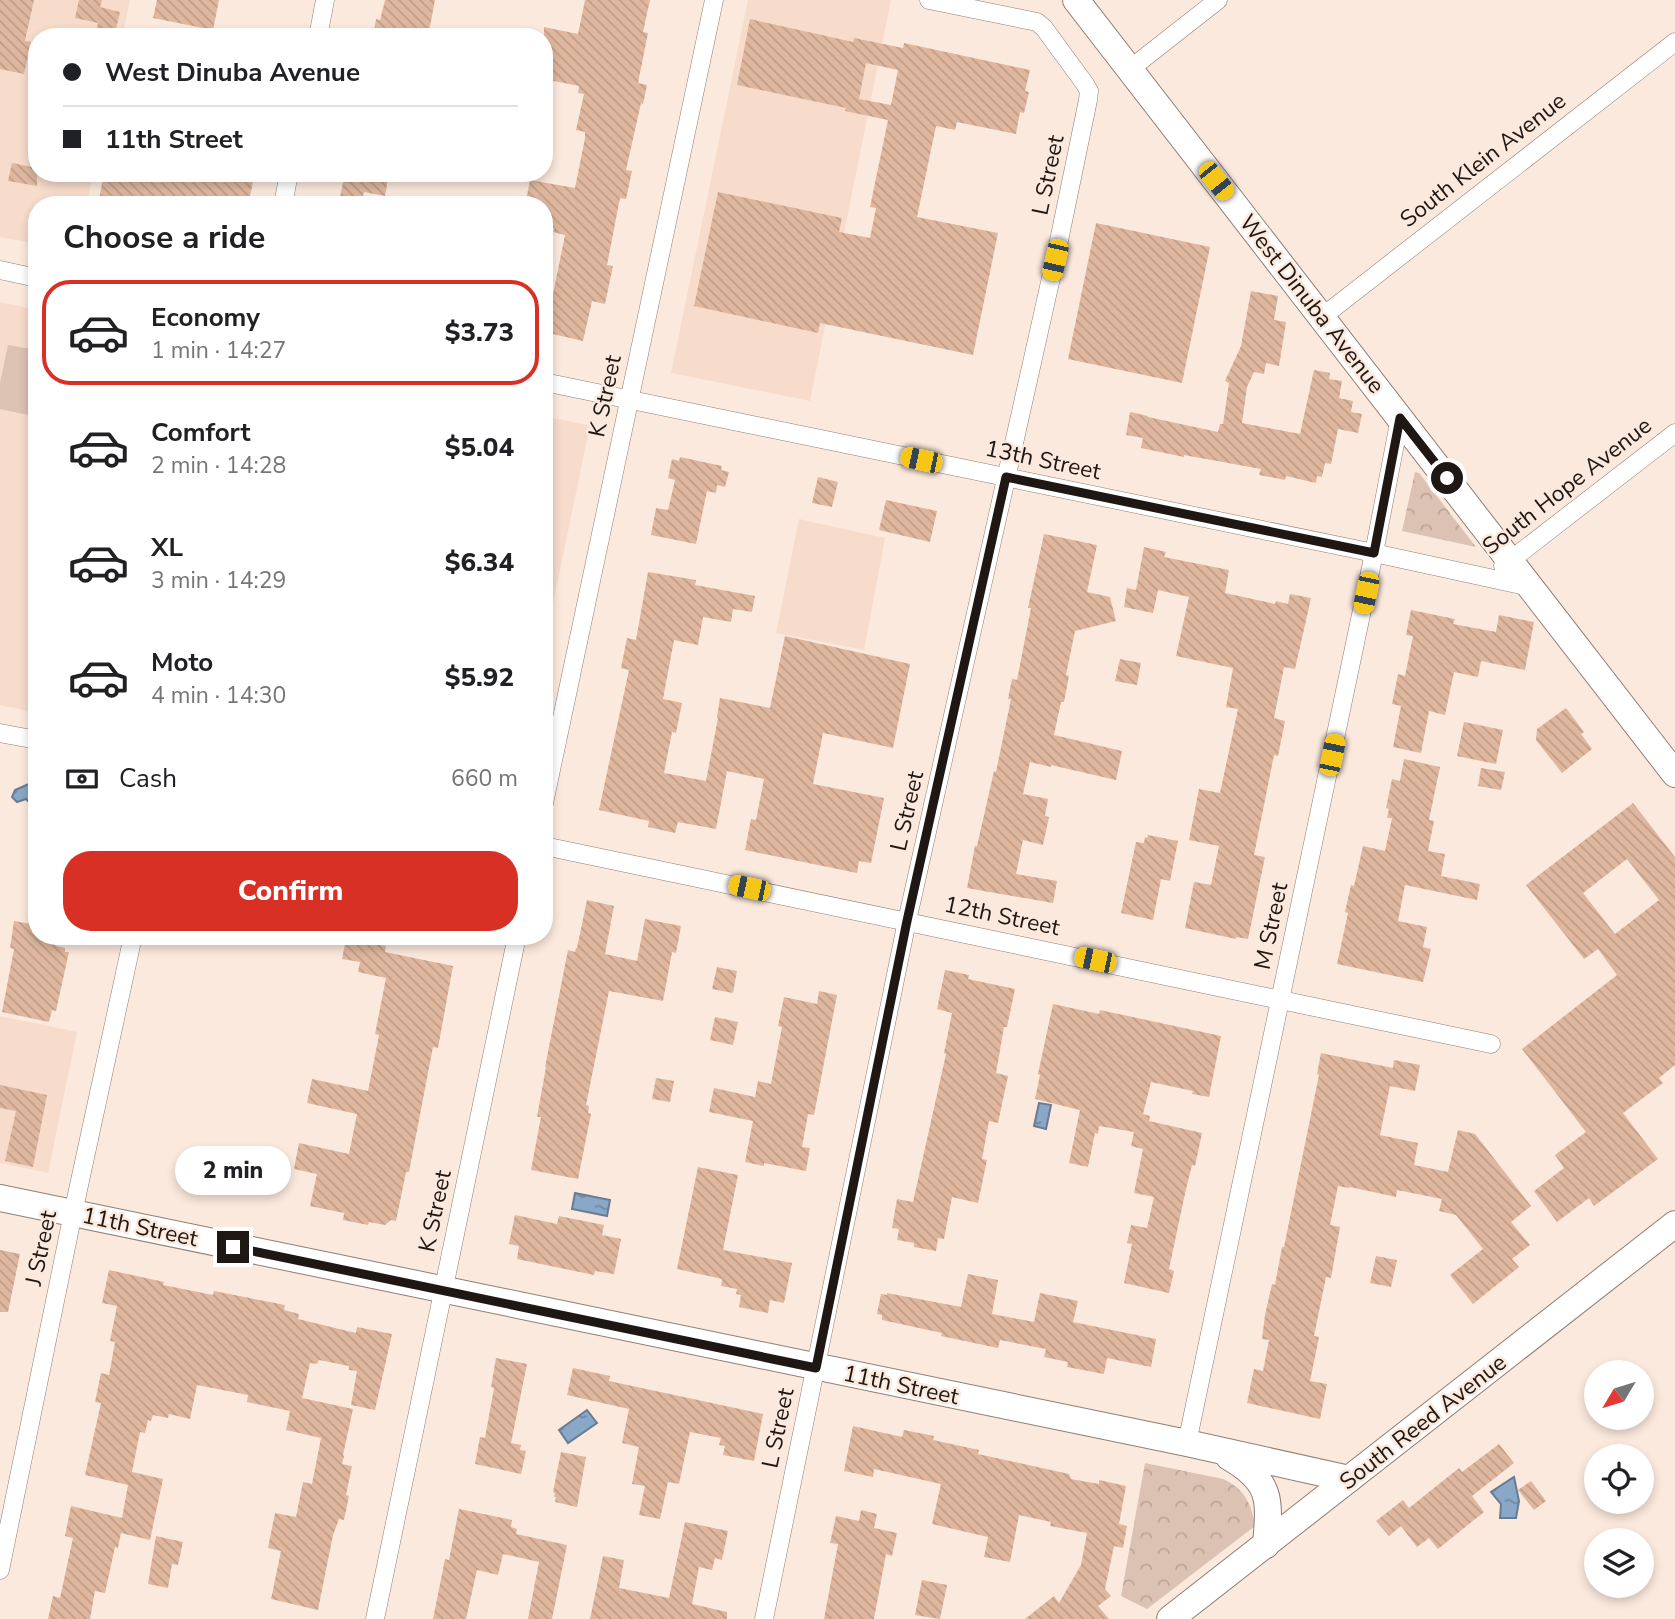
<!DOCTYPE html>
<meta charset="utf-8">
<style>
body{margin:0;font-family:"Nunito Sans",sans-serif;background:#f2f2f2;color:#202124;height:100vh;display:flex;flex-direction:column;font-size:26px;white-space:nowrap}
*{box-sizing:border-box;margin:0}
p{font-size:23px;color:#757577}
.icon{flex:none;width:38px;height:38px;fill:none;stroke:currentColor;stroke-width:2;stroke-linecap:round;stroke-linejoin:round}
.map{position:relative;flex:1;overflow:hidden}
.side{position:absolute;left:28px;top:196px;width:525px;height:749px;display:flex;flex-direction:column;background:#fff;border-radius:28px;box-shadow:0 4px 10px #0003}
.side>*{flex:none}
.guide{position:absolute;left:28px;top:28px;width:525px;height:154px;border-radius:28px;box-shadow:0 4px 10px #0003;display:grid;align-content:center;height:154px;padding:0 35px;background:#fff}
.needle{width:46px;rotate:232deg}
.buttons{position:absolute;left:1584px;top:1360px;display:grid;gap:14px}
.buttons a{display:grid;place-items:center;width:70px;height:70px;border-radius:50%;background:#fff;box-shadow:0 4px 10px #0003;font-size:35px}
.end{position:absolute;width:32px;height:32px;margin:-16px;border:9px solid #1e1713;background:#fff;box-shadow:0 0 0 4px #fff}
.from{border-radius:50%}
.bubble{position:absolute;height:49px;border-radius:24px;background:#fff;box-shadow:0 4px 10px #0003;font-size:23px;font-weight:800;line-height:49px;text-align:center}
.car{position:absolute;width:21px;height:42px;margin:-21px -10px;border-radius:9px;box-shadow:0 0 5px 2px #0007;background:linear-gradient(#f5c518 24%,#345 0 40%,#f5c518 0 76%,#345 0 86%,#f5c518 0)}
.guide b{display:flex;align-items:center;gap:24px;height:66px;font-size:26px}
.guide b+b{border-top:2px solid #e0e0e0}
.guide i{width:18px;height:18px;background:#202124}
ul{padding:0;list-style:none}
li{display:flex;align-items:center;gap:21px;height:105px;margin:0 14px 10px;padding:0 21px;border:4px solid transparent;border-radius:28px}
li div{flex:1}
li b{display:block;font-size:26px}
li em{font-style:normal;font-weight:800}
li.selected{border-color:#d93025}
li>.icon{width:63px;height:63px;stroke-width:1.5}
h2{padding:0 35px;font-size:32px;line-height:84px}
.pay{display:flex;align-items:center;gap:18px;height:77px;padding:0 35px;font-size:26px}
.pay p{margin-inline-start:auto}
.cta{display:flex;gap:14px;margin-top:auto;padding:14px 35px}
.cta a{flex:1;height:80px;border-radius:28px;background:#d93025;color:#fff;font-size:28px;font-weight:800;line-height:80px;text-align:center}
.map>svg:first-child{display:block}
.built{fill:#f7dccc}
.forest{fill:url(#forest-crowns)}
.pitch{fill:#dbc2b3}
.water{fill:url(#water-ripples);stroke:#697c92;stroke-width:2}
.building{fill:url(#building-back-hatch);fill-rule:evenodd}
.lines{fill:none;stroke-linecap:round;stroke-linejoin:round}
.street-casing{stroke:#8f7e73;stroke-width:19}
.secondary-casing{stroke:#8f7e73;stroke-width:28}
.street{stroke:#fff;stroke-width:18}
.secondary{stroke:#fff;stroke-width:26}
.route{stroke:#1e1713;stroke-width:9}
.labels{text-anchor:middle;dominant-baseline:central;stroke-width:5;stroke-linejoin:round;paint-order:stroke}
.street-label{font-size:23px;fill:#1e1713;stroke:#fce9dd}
</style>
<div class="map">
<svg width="1675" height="1619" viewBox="0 0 1675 1619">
<defs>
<pattern id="forest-crowns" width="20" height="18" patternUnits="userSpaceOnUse" patternTransform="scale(1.75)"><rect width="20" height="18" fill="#dbc2b3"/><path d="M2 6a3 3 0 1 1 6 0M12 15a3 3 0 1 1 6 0" fill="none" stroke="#bca699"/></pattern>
<pattern id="water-ripples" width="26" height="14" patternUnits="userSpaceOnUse" patternTransform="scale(1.75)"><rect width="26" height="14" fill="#89a8c8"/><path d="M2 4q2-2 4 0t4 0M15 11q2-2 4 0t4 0" fill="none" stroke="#6f88a1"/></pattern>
<pattern id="building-back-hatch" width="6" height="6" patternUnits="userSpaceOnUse" patternTransform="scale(1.75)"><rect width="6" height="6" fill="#dfb79e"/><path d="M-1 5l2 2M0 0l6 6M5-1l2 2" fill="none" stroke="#bf9d87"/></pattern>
</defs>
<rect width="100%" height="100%" fill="#fce9dd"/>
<g class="built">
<path d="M0 0H130L122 37H37V173H93L87 205H37V244L0 237Z"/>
<path d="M748 0H891L810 401 671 373Z"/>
<path d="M0 302 37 310V713L0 705Z"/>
<path d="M544 416 588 425 589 430 544 647Z"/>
<path d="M799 519 885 538 864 650 776 633Z"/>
<path d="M0 1016 77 1032 48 1173 0 1163Z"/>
</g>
<g class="forest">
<path d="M1415 472 1419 473 1476 547 1402 531Z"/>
<path d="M1145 1463 1223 1479C1244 1488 1252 1505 1255 1526L1147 1609 1121 1596Z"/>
</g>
<path class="pitch" d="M8 345 37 350V398L33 416 0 409V383Z"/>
<g class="water">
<path d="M29 784 37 790V805L31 804 26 799 17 802 12 797 15 790Z"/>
<path d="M1039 1103 1051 1105 1046 1129 1034 1126Z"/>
<path d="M575 1193 610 1200 607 1216 572 1209Z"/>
<path d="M587 1410 597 1423 568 1443 559 1430Z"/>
<path d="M1514 1477 1519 1501 1516 1518H1500L1501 1504 1491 1492Z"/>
</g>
<g class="building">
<path d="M0 0H34L25 41 31 42 24 74 0 69Z"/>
<path d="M79 0H102L100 7 120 12 114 37H95L98 23 75 18Z"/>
<path d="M157 0H219L213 30 153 18Z"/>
<path d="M385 0H435L428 37H373L376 19 380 20Z"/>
<path d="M585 0H650L643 32 648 33 638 83 647 85 643 104 641 103 626 170 632 171 626 199 620 198 607 265 613 266 605 304 592 301 583 341 544 332V297L552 299 565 235 553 232 554 228 544 226V205H525L530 180 575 188 585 138V132L576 130 584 94 578 93 579 86 544 79V27L578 34Z"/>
<path d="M750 19 853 42 854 38 903 48 904 43 1030 70 1025 91 1029 92 1024 113 1020 112 1016 134 957 122 955 130 936 126 917 217 998 233 973 355 820 323 818 333 694 306 718 192 842 218 839 232 870 238 876 208 870 207 888 120 845 111 846 108 737 85ZM866 63 898 70 891 105 859 99Z"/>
<path d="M12 163 37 168V186L8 181Z"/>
<path d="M104 173H255L248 205H98Z"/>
<path d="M345 173H389L385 196 364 192 362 201 340 197Z"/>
<path d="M1096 223 1210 247 1182 383 1068 359Z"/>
<path d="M1251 291 1278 296 1274 320 1286 322 1279 366 1266 363 1264 374 1254 372 1247 387 1242 423 1300 434 1314 370 1330 373 1329 379 1342 381 1339 398 1353 401 1351 412 1362 414 1358 433 1338 429 1331 464 1325 463 1322 477 1317 476 1316 483 1286 476 1285 480 1259 475 1261 469 1184 455V457L1141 448 1143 438 1126 435 1130 412 1148 416V417L1218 432 1220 424H1223L1229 383 1225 381 1241 346Z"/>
<path d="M680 457 722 466 721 470 729 472 725 487 717 485 716 493 707 491 696 544 651 535 656 508 668 510 675 480 668 478 672 459 679 461Z"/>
<path d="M818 477 838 482 832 507 812 503Z"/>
<path d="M886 500 937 511 930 542 879 530Z"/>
<path d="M1044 534 1097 545 1087 592 1110 597 1116 621 1075 631 1066 675 1069 676 1064 702H1061L1054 735 1122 751 1116 780 1051 765V767L1030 762 1023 794 1048 799 1045 816 1049 817 1043 845 1023 840 1016 874 1057 881 1053 903 967 888 975 846H977L994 771 996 772 1011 699H1008L1012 679 1017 680 1031 608H1028Z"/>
<path d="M1144 547 1166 552 1164 557 1229 570 1225 593 1275 604 1276 601 1288 604 1290 594 1311 598 1295 669 1284 667 1274 718 1285 721 1278 756 1274 755 1254 855 1265 857 1248 939 1236 937V939L1185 928 1194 882 1211 885 1219 846 1189 840 1199 789 1220 793 1238 709 1226 707 1233 668 1176 656 1189 597 1158 590 1153 613 1124 607 1127 588 1136 590Z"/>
<path d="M648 572 696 580 695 585 755 596 752 612 733 609 731 622 703 617 698 645 674 640 663 699 682 703 676 733 672 732 664 773 706 781 718 718 717 717 720 698 770 708 785 636 910 664 893 748 823 733 813 784 884 798 871 863 859 861 857 873 745 850 751 819 756 820 764 779 727 771 716 829 678 822 675 833 648 827 649 821 599 810 629 670 621 668 627 638 636 640Z"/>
<path d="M1411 610 1455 619 1453 624 1496 632 1499 615 1534 622 1525 670 1481 661 1478 677 1454 672 1445 715 1429 711 1421 753 1393 747 1401 706 1392 704 1398 674 1405 676 1413 636 1406 635Z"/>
<path d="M1120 659 1141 663 1137 685 1115 681Z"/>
<path d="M1566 708 1584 732 1581 734 1592 749 1562 773 1536 740 1537 729Z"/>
<path d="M1464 722 1503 730 1496 764 1457 756Z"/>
<path d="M1404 759 1440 767 1429 820 1434 821 1428 851 1445 854 1441 876 1480 884 1477 900 1405 885 1398 921 1427 927 1423 947 1431 949 1423 982 1337 964 1348 913 1345 912 1351 885 1354 886 1363 846 1385 851 1392 818H1387L1389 809 1386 808 1392 779 1400 781Z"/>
<path d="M1481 768 1505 772 1501 790 1478 786Z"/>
<path d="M1633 803 1675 857V1065L1659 1078 1663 1083 1623 1113 1658 1159 1594 1206 1589 1198 1557 1222 1534 1191 1564 1168 1555 1155 1586 1132 1522 1049 1617 975 1598 949 1584 959 1526 885ZM1627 859 1659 900 1615 934 1583 893Z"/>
<path d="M1148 835 1178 841 1170 881 1161 879 1153 920 1121 913 1136 842 1144 843 1145 837 1147 838Z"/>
<path d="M587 900 614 906 605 954 637 961 645 919 681 926 676 953 672 952 663 1001 609 991 586 1105 589 1106 588 1113 591 1114 578 1179 531 1170 541 1117H537L546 1067H545L568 950 575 952 576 948H577Z"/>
<path d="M14 921 37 925V936H58L56 946 65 948V952H69L56 1011 52 1010 49 1022 2 1012 14 949 10 948Z"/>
<path d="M346 939 386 946 385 952 453 966 438 1048 433 1047 409 1172H406L396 1221 391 1220 385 1225 369 1222 368 1225 343 1220 344 1213 310 1206 317 1174 294 1169 299 1143 349 1154 357 1114 307 1103 312 1079 368 1091 379 1035 375 1034 386 978 358 972 360 962 342 959Z"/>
<path d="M717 967 737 971 733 993 712 989Z"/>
<path d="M945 970 969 975 968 979 1015 989 1007 1027H1004L996 1073 1008 1076 998 1123 989 1121 982 1159 987 1160 978 1203 952 1197 944 1239 938 1238 936 1251 914 1247V1243L897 1240 899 1229 892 1228 897 1199 913 1202 946 1054 944 1053 952 1013 937 1009Z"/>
<path d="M819 991 837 995 814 1115 808 1114 802 1147 810 1148 806 1171 764 1163V1166L745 1162 753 1121 709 1112 714 1088 755 1097 758 1081 771 1084 782 1027 778 1026 784 997 817 1004Z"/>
<path d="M1053 1004 1099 1014 1100 1010 1221 1036 1209 1097 1192 1094 1193 1091 1151 1082 1143 1114 1150 1116 1149 1121 1202 1133 1195 1166 1192 1165 1186 1189 1169 1269 1174 1271 1169 1293 1124 1283 1132 1244 1127 1243 1131 1225 1147 1228 1154 1197 1134 1193 1143 1149 1131 1146 1134 1132 1099 1126 1098 1134 1095 1133 1088 1167 1069 1163 1080 1110 1035 1099 1040 1075 1038 1074Z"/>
<path d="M715 1017 738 1022 733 1045 710 1040Z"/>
<path d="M1321 1053 1393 1068 1394 1060 1420 1065 1415 1091 1390 1086 1380 1135 1418 1143 1414 1165 1448 1172 1458 1130 1475 1134 1531 1206 1511 1222 1530 1245 1512 1259 1519 1267 1473 1304 1450 1275 1483 1249 1456 1215 1439 1211 1442 1199 1397 1190 1396 1197 1350 1187 1349 1188 1338 1186 1330 1225 1340 1227 1331 1278 1326 1277 1314 1336 1319 1337 1310 1381 1327 1384 1320 1419 1247 1403 1254 1369 1263 1371 1269 1340 1262 1339 1265 1315 1272 1284 1275 1285 1282 1247H1284L1319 1075 1317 1074Z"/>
<path d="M656 1078 674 1081 670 1102 652 1099Z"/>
<path d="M0 1085 47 1095 33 1167 5 1161 16 1111 0 1108Z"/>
<path d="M698 1167 738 1175 723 1250 792 1263 784 1303 770 1300 768 1313 739 1307 741 1295 736 1294 737 1289 721 1286 722 1279 677 1269Z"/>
<path d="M515 1215 557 1224 559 1216 604 1225 602 1235 621 1239 614 1274 595 1271 594 1275 517 1259 519 1246 509 1244Z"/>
<path d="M0 1250 20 1254 8 1312H0Z"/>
<path d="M1376 1256 1397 1260 1391 1287 1370 1283Z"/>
<path d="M109 1270 164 1282 163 1285 213 1295 214 1291 285 1305 284 1310 299 1314 298 1319 356 1333 357 1327 392 1334 375 1410 351 1405 357 1371 349 1370V1366L319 1360 317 1364 310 1363 302 1398 353 1409 343 1455 344 1456 342 1464 352 1466 346 1495 349 1496 344 1520 339 1519 333 1535 318 1610 271 1599 281 1551 268 1548 275 1513 296 1517 303 1482 312 1484 321 1438 286 1430 290 1411 247 1402 248 1395 197 1385 190 1419 169 1414 168 1418 153 1415 151 1421 148 1420 145 1433 140 1432 132 1472 163 1479 150 1540 121 1533 118 1548 115 1547 105 1593 95 1591 90 1619H48L53 1596 60 1598 73 1538 65 1536 71 1506 122 1518 128 1485 85 1475 101 1403 95 1402 101 1373 109 1375 115 1342 110 1341 117 1306 102 1303Z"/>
<path d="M968 1274 998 1280 992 1314 1034 1322 1040 1293 1078 1301 1073 1322 1156 1339 1151 1367 1107 1358 1104 1374 1067 1367 1068 1362 1044 1357 1046 1349 1000 1340 998 1348 941 1336 942 1333 882 1320V1315L877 1314 881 1294 887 1295V1293L961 1307Z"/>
<path d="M496 1358 527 1364 511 1443 521 1445 520 1450 526 1451 521 1474 475 1464 480 1437 485 1438 494 1388 491 1387Z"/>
<path d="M573 1368 610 1376 609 1381 763 1414 754 1461 723 1455 725 1446 719 1445 721 1438 690 1432 679 1484 668 1482 660 1519 639 1515 645 1486 632 1484 639 1447 622 1443 629 1409 567 1395Z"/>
<path d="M853 1426 902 1437 904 1430 934 1436 933 1440 979 1450 978 1454 1069 1474 1071 1479 1099 1484V1480L1126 1486 1119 1524 1127 1526 1123 1548 1114 1546 1105 1589 1111 1596 1098 1606 1109 1619H1025L1054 1596 1059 1603 1081 1565 1087 1533 1050 1526 1051 1522 1019 1515 1010 1562 984 1557 988 1537 932 1524 941 1484 874 1469 873 1477 844 1471Z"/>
<path d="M1499 1444 1514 1463 1472 1496 1484 1512 1438 1549 1429 1538 1417 1547 1401 1526 1389 1536 1376 1521 1403 1500 1409 1508 1459 1468 1462 1472Z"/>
<path d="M561 1452 586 1457 577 1507 555 1502 556 1497H554L555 1493 553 1492Z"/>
<path d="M1531 1481 1546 1501 1534 1510 1518 1490Z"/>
<path d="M459 1509 512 1520 511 1527 517 1529 516 1534 567 1545 552 1619H528L539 1562 503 1554 498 1575 477 1570 466 1619H433L445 1559 449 1560Z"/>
<path d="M861 1510 877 1514 874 1528 897 1533 892 1556 886 1554 874 1619H824L838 1544 830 1543 836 1516 859 1521Z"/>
<path d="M685 1522 728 1531 722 1560 715 1558 712 1570 699 1567 692 1604 727 1612V1619H590L603 1556 624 1560 619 1588 669 1598Z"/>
<path d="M156 1536 183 1542 178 1565 172 1564 168 1588 148 1584Z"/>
<path d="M922 1580 947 1585 940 1619 915 1615Z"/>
</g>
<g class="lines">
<defs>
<g id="street">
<path d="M318 37 325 0"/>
<path d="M1130 69 1218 0"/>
<path d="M283 205 289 173"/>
<path d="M0 270 37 278"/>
<path d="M1322 317 1675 42"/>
<path d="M544 382 1374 553 1531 587"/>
<path d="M1503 566 1675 433"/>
<path d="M0 733 37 740"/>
<path d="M544 803 714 0"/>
<path d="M544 846 1491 1044"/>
<path d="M1187 1443 1374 553 1400 418"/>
<path d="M0 1570 73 1213 133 936"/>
<path d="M375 1619 517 936"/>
<path d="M764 1619 907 921 1055 260 1088 100 1089 91 1085 84 1044 28 1037 22 929 0"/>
</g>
<g id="secondary">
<path d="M1076 0 1675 774"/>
<path d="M0 1198 1187 1443 1349 1479"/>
<path d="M1229 1457C1272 1482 1270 1499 1266 1545"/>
<path d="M1170 1619 1675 1224"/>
</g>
</defs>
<use href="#street" class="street-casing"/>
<use href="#secondary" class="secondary-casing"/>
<use href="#street" class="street"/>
<use href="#secondary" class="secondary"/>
</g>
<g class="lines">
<path class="route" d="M233 1247 816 1368 907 921 1006 477 1374 553 1400 418 1447 478"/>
</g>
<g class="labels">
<g class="street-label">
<text transform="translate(1483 160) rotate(-38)">South Klein Avenue</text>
<text transform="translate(1048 175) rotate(-78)">L Street</text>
<text transform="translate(1312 304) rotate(52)">West Dinuba Avenue</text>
<text transform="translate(605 396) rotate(-78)">K Street</text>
<text transform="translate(1043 460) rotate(12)">13th Street</text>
<text transform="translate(1567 486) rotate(-38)">South Hope Avenue</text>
<text transform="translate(907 811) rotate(-77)">L Street</text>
<text transform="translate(1002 916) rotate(12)">12th Street</text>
<text transform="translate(1271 926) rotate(-78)">M Street</text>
<text transform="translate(435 1211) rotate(-78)">K Street</text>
<text transform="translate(140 1227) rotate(12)">11th Street</text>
<text transform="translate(41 1248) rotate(-78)">J Street</text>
<text transform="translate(901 1385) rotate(12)">11th Street</text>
<text transform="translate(1423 1422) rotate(-38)">South Reed Avenue</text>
<text transform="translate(778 1428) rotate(-78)">L Street</text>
</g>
</g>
</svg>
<div class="buttons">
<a><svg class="needle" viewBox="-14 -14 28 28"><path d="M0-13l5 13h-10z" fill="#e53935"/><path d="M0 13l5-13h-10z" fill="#757577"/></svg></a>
<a><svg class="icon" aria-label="locate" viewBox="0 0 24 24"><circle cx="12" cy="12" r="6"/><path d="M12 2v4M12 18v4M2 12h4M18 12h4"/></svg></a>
<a><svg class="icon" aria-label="layers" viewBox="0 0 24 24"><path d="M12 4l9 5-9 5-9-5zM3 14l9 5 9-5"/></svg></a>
</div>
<i class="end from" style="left:1447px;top:478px"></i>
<i class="end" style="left:233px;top:1247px"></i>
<div class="bubble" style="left:175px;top:1146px;width:116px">2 min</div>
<i class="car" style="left:1216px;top:181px;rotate:141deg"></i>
<i class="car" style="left:1055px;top:260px;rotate:193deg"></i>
<i class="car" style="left:921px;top:460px;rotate:282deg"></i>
<i class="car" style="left:1366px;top:593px;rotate:192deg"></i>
<i class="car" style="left:1332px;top:755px;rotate:12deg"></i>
<i class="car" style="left:749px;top:888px;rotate:282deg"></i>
<i class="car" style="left:1095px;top:960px;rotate:282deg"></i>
<div class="guide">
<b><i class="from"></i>West Dinuba Avenue</b>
<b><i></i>11th Street</b>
</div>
<section class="side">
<h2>Choose a ride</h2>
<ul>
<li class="selected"><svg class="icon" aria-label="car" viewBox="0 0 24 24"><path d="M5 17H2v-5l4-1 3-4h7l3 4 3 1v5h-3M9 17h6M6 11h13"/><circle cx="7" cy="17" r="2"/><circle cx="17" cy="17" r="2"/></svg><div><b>Economy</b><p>1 min · 14:27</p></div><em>$3.73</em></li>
<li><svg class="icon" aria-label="car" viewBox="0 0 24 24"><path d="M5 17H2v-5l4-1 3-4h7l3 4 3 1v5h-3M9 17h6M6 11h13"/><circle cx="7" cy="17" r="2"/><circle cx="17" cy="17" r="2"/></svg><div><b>Comfort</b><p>2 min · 14:28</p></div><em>$5.04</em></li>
<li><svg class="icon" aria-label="car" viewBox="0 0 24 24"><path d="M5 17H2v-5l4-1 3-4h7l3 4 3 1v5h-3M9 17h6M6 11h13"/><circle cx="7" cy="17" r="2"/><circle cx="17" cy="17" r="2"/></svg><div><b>XL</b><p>3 min · 14:29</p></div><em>$6.34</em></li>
<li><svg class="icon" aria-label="car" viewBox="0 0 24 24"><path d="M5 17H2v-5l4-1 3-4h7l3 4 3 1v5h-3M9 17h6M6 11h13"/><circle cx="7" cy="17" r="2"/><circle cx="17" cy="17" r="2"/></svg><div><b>Moto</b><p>4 min · 14:30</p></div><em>$5.92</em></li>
</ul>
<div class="pay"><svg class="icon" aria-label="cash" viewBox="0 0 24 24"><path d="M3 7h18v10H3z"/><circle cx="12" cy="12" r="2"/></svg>Cash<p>660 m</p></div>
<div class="cta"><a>Confirm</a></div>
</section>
</div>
